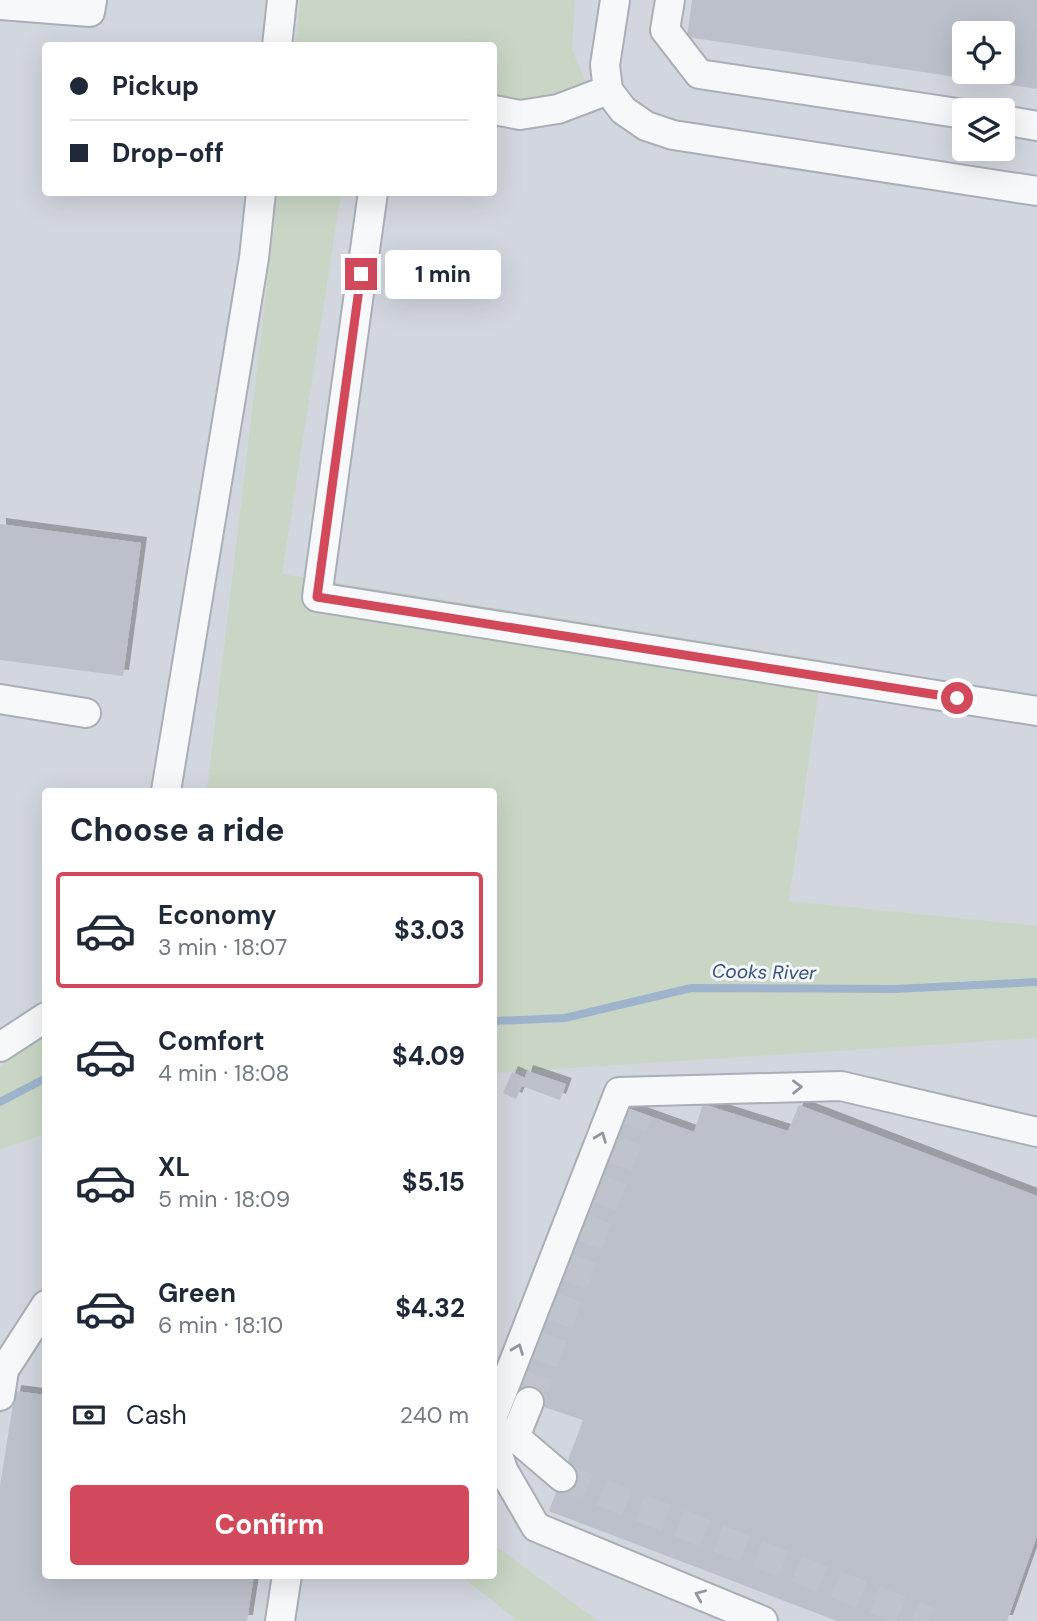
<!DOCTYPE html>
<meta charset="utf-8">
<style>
body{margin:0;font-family:"DM Sans",sans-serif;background:#f6f6f7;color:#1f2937;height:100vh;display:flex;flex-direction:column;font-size:26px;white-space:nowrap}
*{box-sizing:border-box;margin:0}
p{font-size:23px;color:#747a83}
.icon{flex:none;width:38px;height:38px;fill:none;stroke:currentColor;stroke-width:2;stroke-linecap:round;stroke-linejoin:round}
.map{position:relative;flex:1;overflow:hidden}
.details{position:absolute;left:42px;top:788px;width:455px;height:791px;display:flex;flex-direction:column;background:#fff;border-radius:7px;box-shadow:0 7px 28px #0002}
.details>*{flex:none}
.guide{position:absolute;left:42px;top:42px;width:455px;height:154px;border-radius:7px;box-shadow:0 7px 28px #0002;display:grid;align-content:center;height:154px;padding:0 28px;background:#fff}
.tools{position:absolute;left:952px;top:21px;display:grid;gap:14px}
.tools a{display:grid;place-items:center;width:63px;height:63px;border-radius:7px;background:#fff;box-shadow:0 7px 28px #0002;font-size:35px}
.end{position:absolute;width:32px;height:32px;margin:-16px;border:9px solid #d1495b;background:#fff;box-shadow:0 0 0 4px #fff}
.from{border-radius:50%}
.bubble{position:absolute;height:49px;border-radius:7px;background:#fff;box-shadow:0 7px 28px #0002;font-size:23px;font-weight:700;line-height:49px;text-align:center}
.guide b{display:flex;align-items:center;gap:24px;height:66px;font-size:26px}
.guide b+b{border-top:2px solid #e0e1e3}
.guide i{width:18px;height:18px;background:#1f2937}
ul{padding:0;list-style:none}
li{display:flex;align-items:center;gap:21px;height:116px;margin:0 14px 10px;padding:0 14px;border:4px solid transparent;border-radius:7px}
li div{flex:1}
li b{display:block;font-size:26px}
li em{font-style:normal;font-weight:700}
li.selected{border-color:#d1495b}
li>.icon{width:63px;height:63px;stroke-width:1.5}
h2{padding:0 28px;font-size:32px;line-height:84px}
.pay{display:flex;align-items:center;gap:18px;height:77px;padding:0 28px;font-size:26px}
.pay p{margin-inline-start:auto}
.button{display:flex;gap:14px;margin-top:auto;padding:14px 28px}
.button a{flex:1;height:80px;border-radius:7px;background:#d1495b;color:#fff;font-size:28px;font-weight:700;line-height:80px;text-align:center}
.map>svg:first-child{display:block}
.built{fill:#d2d6de;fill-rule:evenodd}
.green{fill:#c9d6c5}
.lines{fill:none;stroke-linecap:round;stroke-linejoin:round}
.stream{stroke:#9fb4cc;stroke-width:8}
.building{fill:#bbc0ca;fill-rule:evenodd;filter:url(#shadow)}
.minor-tunnel{stroke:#bfc3cb;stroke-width:28;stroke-dasharray:28 14;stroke-linecap:butt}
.minor-casing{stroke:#a9aeb7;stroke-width:32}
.minor{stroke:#f7f8fa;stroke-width:28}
.oneway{stroke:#9196a0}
.route{stroke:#d1495b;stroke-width:9}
.labels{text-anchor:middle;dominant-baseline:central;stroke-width:6;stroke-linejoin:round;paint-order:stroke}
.water-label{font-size:19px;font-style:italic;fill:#34527a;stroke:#f4f6f9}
</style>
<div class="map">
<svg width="1037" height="1621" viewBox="0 0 1037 1621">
<defs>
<filter id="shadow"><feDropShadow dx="6" dy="-6" stdDeviation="0" flood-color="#0004"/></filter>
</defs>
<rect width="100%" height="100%" fill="#e4e7ec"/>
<path class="built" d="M0 0H1037V1621H0ZM964 33H1003V72H964ZM46 46H494V192H46ZM964 110H1003V149H964ZM46 791H494V1575H46Z"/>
<g class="green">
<path d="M301 0H575L572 49 592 97 494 116V46H295Z"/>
<path d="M278 193H341L282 574 823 660 789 901 1037 926V1038L494 1073V791H207Z"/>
<path d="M45 1040V1134L1 1149 0 1151V1067L34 1042Z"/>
<path d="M494 1545 598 1621H518L460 1575H494Z"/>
</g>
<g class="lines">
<g class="stream">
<path d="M494 1021 565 1018 691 988 894 989 1037 982"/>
<path d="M0 1102 46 1078"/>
</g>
</g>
<g class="building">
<path d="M692 0H1037V89L687 37ZM964 33H1003V72H964Z"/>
<path d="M0 524 141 543 123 676 0 660Z"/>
<path d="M527 1071 566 1084 560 1100 522 1086 516 1099 503 1093 512 1072 525 1078Z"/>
<path d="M703 1104 788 1131 799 1105 1037 1196V1536L1007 1621H837L549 1511 583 1420 513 1397 624 1107 694 1132Z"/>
<path d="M15 1391 46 1395V1575H254L247 1621H0V1486Z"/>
</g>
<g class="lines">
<g class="minor-tunnel">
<path d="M529 1402 639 1112"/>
<path d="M562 1477 929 1621"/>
</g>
<defs>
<g id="minor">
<path d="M615 0 605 65 608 90 623 110 646 126 673 135 1037 191"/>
<path d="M670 0 665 30 699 74 964 114"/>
<path d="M0 5 90 12 92 0"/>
<path d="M277 46 282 0"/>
<path d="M494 110 520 115 558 109 608 90"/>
<path d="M1003 120 1037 126"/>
<path d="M373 192 317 597 1037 711"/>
<path d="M0 699 86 713"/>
<path d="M166 791 254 258 261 192"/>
<path d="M0 1047 46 1017"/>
<path d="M0 1396 4 1370 46 1305"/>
<path d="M494 1413 619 1092 841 1086 1037 1132"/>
<path d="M494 1428 515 1437 562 1477"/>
<path d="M515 1437 529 1402"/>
<path d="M494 1442 503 1470 536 1527 763 1621"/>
<path d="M280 1621 287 1575"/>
</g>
</defs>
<use href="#minor" class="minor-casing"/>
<use href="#minor" class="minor"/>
</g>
<defs><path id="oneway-chevron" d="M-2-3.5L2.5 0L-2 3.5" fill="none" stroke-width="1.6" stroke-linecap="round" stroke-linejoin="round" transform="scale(1.75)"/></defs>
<g class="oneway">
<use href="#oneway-chevron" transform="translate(797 1087) rotate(-1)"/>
<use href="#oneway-chevron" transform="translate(601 1137) rotate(-69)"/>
<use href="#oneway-chevron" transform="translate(518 1349) rotate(-69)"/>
<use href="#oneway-chevron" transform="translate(700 1595) rotate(-157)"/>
</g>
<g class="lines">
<path class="route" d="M361 274 317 597 957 698"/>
</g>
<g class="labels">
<g class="water-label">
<text transform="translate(764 972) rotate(1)">Cooks River</text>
</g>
</g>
</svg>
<div class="tools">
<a><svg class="icon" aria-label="locate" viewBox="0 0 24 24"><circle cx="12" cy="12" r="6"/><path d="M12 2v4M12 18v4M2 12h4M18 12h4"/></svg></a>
<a><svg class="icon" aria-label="layers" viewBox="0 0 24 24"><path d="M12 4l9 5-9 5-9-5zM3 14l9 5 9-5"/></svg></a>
</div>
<i class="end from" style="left:957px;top:698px"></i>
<i class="end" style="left:361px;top:274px"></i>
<div class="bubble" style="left:385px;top:250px;width:116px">1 min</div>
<div class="guide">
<b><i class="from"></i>Pickup</b>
<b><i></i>Drop-off</b>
</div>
<section class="details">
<h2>Choose a ride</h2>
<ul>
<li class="selected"><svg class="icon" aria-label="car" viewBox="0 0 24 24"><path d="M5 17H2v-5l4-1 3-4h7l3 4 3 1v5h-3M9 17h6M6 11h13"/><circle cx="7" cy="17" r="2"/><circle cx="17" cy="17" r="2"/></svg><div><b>Economy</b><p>3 min · 18:07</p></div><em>$3.03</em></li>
<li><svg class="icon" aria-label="car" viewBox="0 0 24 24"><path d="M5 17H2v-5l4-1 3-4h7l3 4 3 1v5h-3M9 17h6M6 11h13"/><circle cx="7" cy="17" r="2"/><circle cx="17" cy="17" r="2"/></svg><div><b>Comfort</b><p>4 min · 18:08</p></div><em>$4.09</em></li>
<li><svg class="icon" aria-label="car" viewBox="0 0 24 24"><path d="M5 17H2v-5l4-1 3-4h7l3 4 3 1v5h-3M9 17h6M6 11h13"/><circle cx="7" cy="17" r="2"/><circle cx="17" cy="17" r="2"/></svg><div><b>XL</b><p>5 min · 18:09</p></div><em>$5.15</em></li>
<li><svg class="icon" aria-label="car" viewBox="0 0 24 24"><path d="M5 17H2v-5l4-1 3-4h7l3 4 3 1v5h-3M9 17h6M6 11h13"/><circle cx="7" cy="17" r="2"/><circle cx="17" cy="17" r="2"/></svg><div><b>Green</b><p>6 min · 18:10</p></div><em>$4.32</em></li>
</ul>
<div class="pay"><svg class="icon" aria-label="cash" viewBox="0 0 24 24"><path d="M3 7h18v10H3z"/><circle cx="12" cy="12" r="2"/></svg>Cash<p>240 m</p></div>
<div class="button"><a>Confirm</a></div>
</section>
</div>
